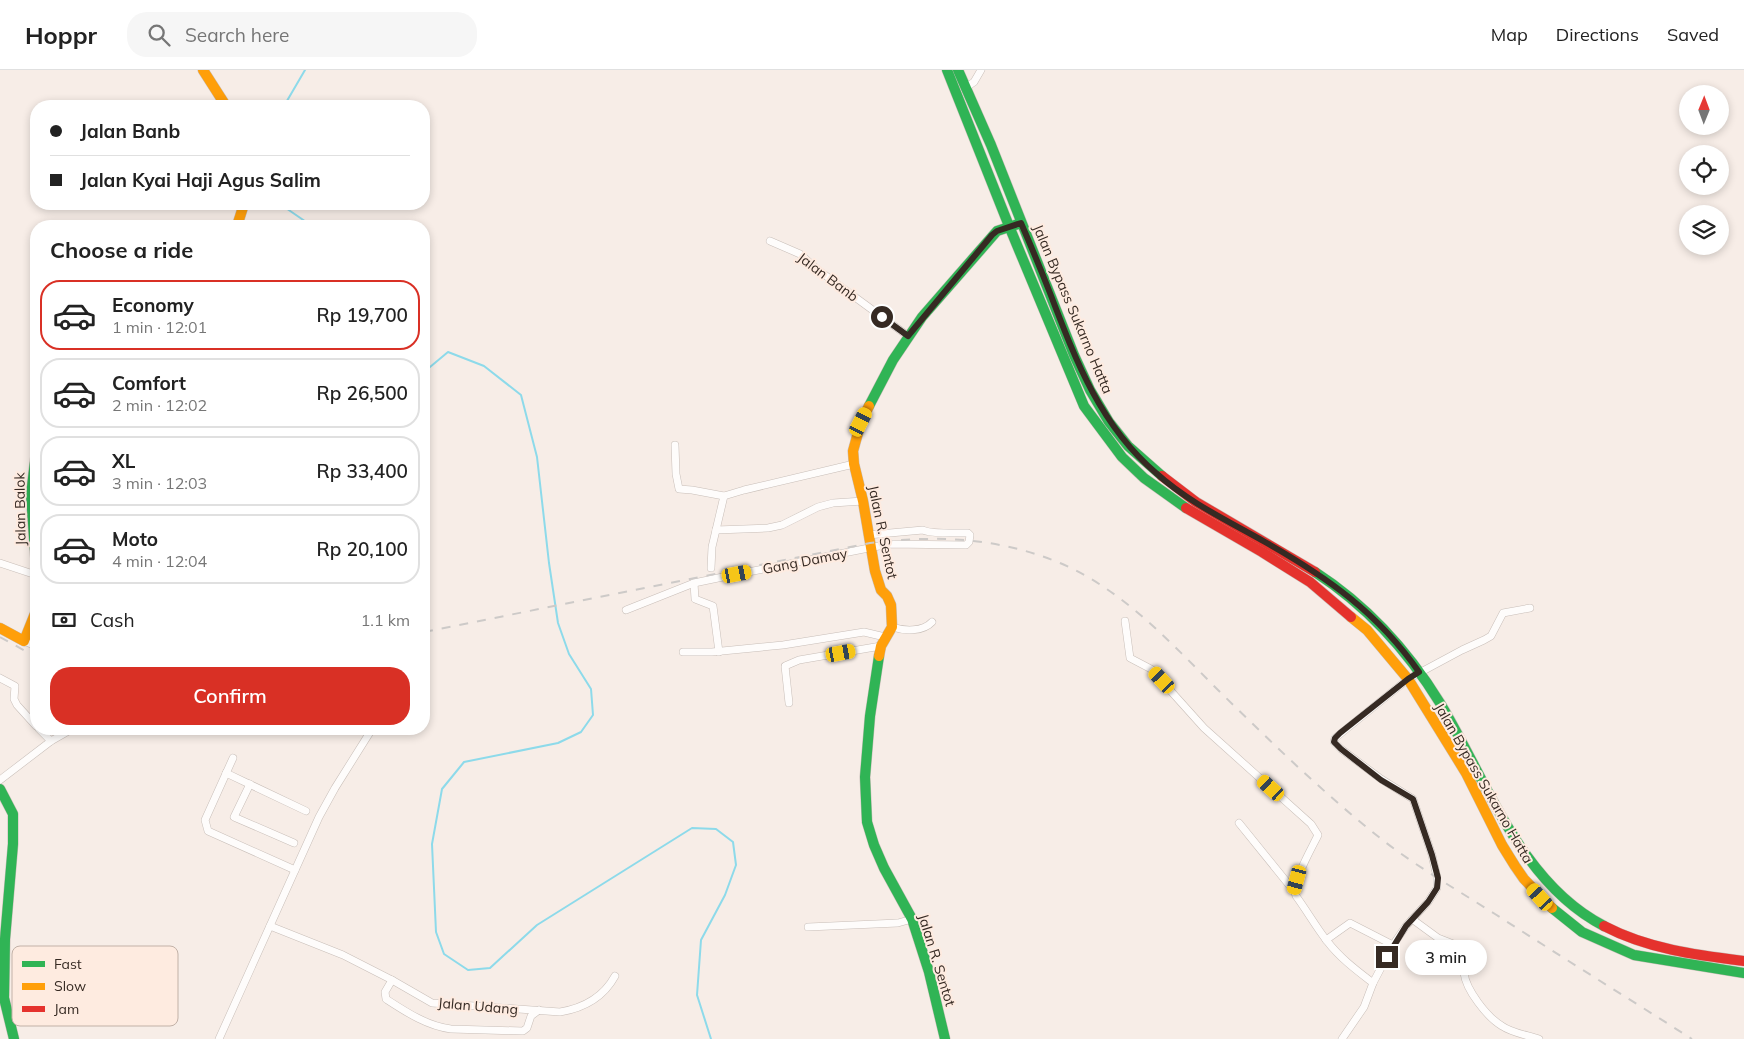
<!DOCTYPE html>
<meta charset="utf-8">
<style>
body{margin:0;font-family:Mulish,sans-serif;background:#f6f6f6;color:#222;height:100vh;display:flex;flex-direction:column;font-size:19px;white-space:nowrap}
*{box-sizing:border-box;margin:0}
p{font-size:16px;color:#767676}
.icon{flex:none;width:28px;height:28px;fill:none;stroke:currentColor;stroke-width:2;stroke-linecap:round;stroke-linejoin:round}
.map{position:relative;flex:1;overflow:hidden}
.panel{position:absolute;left:30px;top:150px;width:400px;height:515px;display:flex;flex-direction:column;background:#fff;border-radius:20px;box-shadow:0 2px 8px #0003}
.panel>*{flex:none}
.hud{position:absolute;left:30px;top:30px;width:400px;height:110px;border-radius:20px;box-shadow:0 2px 8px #0003;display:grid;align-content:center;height:110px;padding:0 20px;background:#fff}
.needle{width:32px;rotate:1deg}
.fabs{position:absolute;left:1679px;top:15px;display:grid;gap:10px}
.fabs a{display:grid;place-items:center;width:50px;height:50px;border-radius:50%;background:#fff;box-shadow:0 2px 8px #0003;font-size:25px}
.end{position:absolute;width:22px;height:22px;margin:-11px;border:6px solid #362a23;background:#fff;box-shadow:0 0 0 2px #fff}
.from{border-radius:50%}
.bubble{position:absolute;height:35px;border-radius:18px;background:#fff;box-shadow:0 2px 8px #0003;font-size:16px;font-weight:600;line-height:35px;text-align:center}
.car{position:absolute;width:15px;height:30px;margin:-15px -8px;border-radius:6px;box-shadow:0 0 4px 1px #0007;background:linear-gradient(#f5c518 24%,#345 0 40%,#f5c518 0 76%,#345 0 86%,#f5c518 0)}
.hud b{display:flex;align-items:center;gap:18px;height:48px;font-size:19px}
.hud b+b{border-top:1px solid #e0e0e0}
.hud i{width:12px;height:12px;background:#222}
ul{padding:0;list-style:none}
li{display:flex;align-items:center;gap:15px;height:70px;margin:0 10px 8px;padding:0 10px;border:2px solid #e0e0e0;border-radius:20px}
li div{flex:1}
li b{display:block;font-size:19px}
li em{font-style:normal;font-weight:600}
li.active{border-color:#d93025}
li>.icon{width:45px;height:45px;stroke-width:1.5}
h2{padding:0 20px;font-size:22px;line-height:60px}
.pay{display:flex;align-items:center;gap:12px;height:55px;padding:0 20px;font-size:19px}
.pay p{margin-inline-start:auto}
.cta{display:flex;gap:10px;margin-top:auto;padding:10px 20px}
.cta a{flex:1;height:58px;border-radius:20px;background:#d93025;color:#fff;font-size:20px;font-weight:600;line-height:58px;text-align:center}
header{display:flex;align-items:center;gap:30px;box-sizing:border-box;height:70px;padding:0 25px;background:#fff;border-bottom:1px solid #e0e0e0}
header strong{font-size:24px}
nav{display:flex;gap:28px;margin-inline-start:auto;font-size:18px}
.search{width:350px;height:45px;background:#f6f6f6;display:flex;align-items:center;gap:12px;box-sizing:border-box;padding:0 18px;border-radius:20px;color:#767676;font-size:19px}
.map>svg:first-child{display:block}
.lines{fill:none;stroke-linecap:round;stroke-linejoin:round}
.stream{stroke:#8ddaea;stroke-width:2}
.street-casing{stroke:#c8beb8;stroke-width:8}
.fast-casing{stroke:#c8beb8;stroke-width:11}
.slow-casing{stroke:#c8beb8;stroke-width:11}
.jam-casing{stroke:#c8beb8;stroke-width:11}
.street{stroke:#fefcfb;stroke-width:7}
.fast{stroke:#30b455;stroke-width:10}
.slow{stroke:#ff9f0a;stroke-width:10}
.jam{stroke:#e5322d;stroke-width:10}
.rail{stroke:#cdcac8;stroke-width:2;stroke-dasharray:9 9;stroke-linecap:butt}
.route{stroke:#362a23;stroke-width:6}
.labels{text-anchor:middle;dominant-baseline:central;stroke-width:4;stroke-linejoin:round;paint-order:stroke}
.street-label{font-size:14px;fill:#362a23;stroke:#feebe0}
.key{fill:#feebe0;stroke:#c2b1a7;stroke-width:1}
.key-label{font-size:14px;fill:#362a23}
</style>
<header>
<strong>Hoppr</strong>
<div class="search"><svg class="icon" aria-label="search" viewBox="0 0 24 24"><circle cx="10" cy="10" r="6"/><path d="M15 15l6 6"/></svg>Search here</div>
<nav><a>Map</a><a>Directions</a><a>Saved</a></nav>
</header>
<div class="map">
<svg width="1744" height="969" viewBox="0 0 1744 969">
<rect width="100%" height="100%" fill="#f7ede7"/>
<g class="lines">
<g class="stream">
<path d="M284 36 305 0"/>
<path d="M280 134 312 156"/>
<path d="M424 302 448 282 484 296 521 325 537 387 549 493 558 553 569 584 591 619 593 645 581 662 558 673 464 692 442 719 432 774 436 862 444 884 468 900 490 898 537 855 692 758 716 759 733 772 736 795 725 825 701 870 697 925 711 969"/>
</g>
<defs>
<g id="street">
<path d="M965 18 974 12 981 0"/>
<path d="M770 171 800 184 818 200 908 266"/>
<path d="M675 375 676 404 679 419 692 420 724 426"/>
<path d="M716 460 768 458 782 455 818 437 833 433 863 431"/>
<path d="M0 493 36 505"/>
<path d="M711 498 712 477 724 426 744 420 854 394"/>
<path d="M694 513 695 529 713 536 719 582"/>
<path d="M626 540 694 513 718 508 889 474 966 475 969 472 970 465 968 463C959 463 929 464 923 460L868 465"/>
<path d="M1125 551 1130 588 1151 599 1204 658 1311 754 1318 765C1312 778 1291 813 1296 826 1307 841 1316 857 1327 871 1340 888 1356 900 1373 913"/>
<path d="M892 557C904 561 923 562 932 552"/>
<path d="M24 571 36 576"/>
<path d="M683 582H712L783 575 864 562 885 567"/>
<path d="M0 608 15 616 14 629 17 635 36 656"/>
<path d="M789 633 785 596 799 590 881 576"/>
<path d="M39 659 51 671"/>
<path d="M233 688 205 750 208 761 295 800"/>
<path d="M226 703 306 741"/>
<path d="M0 710 51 671 72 659"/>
<path d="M250 714 234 747 294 773"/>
<path d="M1239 753 1294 821"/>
<path d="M1412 849 1438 868 1466 879C1466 887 1463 895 1464 903 1466 920 1487 947 1502 956 1512 963 1527 965 1539 969"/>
<path d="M270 856 343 885 392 910 432 933 560 942C584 938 603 928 615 906"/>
<path d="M808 857 898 853 912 849"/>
<path d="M1326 870 1350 853 1393 875"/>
<path d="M392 910 385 922 386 929C406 942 427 956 451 959L523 961 527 958 531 946 539 940"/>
<path d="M219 969 319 747 335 718 372 659"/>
<path d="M1342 969 1364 937 1373 913 1393 875 1406 856 1428 832 1437 818V807L1432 785 1413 729 1381 709 1341 679 1334 672 1335 668 1408 609 1462 580 1484 570 1491 566 1503 543 1530 538"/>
</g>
<g id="fast">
<path d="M947 0 1009 156 1084 336 1122 387 1144 408 1186 438"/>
<path d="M958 0 991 75 1074 285 1090 320 1109 352 1128 376 1162 406"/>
<path d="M869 336 893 290 922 247 997 161 1021 153"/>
<path d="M36 383 31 425 36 495"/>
<path d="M1315 502C1366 535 1408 581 1440 633 1486 709 1520 813 1604 856"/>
<path d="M879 586 870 646 865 707 867 752 874 775 884 798 912 849 929 902 945 969"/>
<path d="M0 719 13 744V774L5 869 4 928 14 969"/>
<path d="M1552 838 1582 862 1634 885 1744 903"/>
</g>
<g id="slow">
<path d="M203 0 226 36"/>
<path d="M237 156 244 134"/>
<path d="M869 336 861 352 853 381 854 394 863 431 875 501 881 520 887 526 891 535 892 557 881 576 879 586"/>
<path d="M1351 547 1367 560 1408 609 1466 703 1502 775 1515 796 1524 809 1552 838"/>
<path d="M0 558 24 571 36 541"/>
</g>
<g id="jam">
<path d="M1162 406 1196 432 1315 502"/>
<path d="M1186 438 1262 482 1310 512 1351 547"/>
<path d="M1604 856C1648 879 1696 885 1744 891"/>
</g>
</defs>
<use href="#street" class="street-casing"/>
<use href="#fast" class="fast-casing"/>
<use href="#slow" class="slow-casing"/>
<use href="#jam" class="jam-casing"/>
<use href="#street" class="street"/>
<use href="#fast" class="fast"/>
<use href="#slow" class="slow"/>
<use href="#jam" class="jam"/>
<g class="rail">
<path d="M424 562 870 473C936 465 997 467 1060 493 1123 520 1170 572 1218 620 1269 670 1319 719 1375 764 1412 794 1454 818 1495 844 1560 886 1626 927 1692 969"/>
<path d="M0 567 36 587"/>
</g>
</g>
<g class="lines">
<path class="route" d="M882 247 908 266 992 165 997 161 1021 153C1031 176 1041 200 1050 223 1076 291 1100 355 1156 403 1188 432 1228 451 1265 472 1327 507 1378 543 1419 602L1408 609 1340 663 1335 668 1334 672 1341 679 1381 710 1413 729 1432 785 1438 808 1437 818 1428 832 1406 856 1387 887"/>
</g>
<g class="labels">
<g class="street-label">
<text transform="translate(828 207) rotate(37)">Jalan Banb</text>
<text transform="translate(1073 239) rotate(67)">Jalan Bypass Sukarno Hatta</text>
<text transform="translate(20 439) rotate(-91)">Jalan Balok</text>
<text transform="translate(883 462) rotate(78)">Jalan R. Sentot</text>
<text transform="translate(805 491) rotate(-11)">Gang Damay</text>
<text transform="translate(1484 713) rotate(60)">Jalan Bypass Sukarno Hatta</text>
<text transform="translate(937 890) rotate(73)">Jalan R. Sentot</text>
<text transform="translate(478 936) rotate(5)">Jalan Udang</text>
</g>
</g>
<rect x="12" y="876" width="166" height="80" rx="8" class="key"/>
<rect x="22" y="891" width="23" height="6" fill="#30b455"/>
<rect x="22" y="913" width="23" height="7" fill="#ff9f0a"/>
<rect x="22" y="936" width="23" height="6" fill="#e5322d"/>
<g class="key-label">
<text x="54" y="899">Fast</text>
<text x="54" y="921">Slow</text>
<text x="54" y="944">Jam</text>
</g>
</svg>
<div class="fabs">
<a><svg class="needle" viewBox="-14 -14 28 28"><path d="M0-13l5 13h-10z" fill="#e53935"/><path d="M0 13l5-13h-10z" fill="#767676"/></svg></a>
<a><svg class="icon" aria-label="locate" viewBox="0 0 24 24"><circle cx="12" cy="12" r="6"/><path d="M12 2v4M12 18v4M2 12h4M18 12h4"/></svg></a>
<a><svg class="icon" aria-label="layers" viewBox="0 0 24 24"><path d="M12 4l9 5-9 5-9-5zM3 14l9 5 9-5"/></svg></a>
</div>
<i class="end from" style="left:882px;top:247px"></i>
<i class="end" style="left:1387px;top:887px"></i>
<div class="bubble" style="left:1405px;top:870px;width:82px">3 min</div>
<i class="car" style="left:861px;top:352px;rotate:27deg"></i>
<i class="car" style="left:737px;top:504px;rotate:79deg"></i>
<i class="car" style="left:841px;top:583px;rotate:80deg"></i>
<i class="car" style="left:1162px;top:610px;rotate:317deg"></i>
<i class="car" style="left:1271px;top:718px;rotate:312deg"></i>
<i class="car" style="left:1297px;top:810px;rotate:195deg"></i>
<i class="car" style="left:1540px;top:827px;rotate:318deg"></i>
<div class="hud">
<b><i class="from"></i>Jalan Banb</b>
<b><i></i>Jalan Kyai Haji Agus Salim</b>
</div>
<section class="panel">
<h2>Choose a ride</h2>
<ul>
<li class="active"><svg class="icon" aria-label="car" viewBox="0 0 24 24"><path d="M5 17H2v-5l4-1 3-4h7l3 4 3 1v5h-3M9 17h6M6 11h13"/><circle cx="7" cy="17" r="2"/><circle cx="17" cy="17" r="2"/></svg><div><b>Economy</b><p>1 min · 12:01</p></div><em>Rp 19,700</em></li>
<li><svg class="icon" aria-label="car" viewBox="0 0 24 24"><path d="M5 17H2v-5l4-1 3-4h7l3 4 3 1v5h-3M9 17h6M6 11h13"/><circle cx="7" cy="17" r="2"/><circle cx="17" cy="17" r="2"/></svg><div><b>Comfort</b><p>2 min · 12:02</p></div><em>Rp 26,500</em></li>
<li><svg class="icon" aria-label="car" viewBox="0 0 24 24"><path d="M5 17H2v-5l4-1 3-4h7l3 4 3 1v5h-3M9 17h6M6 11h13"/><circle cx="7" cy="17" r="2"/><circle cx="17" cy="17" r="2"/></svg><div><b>XL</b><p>3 min · 12:03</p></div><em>Rp 33,400</em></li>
<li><svg class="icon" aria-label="car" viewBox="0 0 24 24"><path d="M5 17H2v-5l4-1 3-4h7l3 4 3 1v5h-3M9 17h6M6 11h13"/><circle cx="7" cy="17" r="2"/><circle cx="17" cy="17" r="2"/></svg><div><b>Moto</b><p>4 min · 12:04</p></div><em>Rp 20,100</em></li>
</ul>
<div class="pay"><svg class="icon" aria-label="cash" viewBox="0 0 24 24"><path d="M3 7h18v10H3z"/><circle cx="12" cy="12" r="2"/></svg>Cash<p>1.1 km</p></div>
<div class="cta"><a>Confirm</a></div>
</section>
</div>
